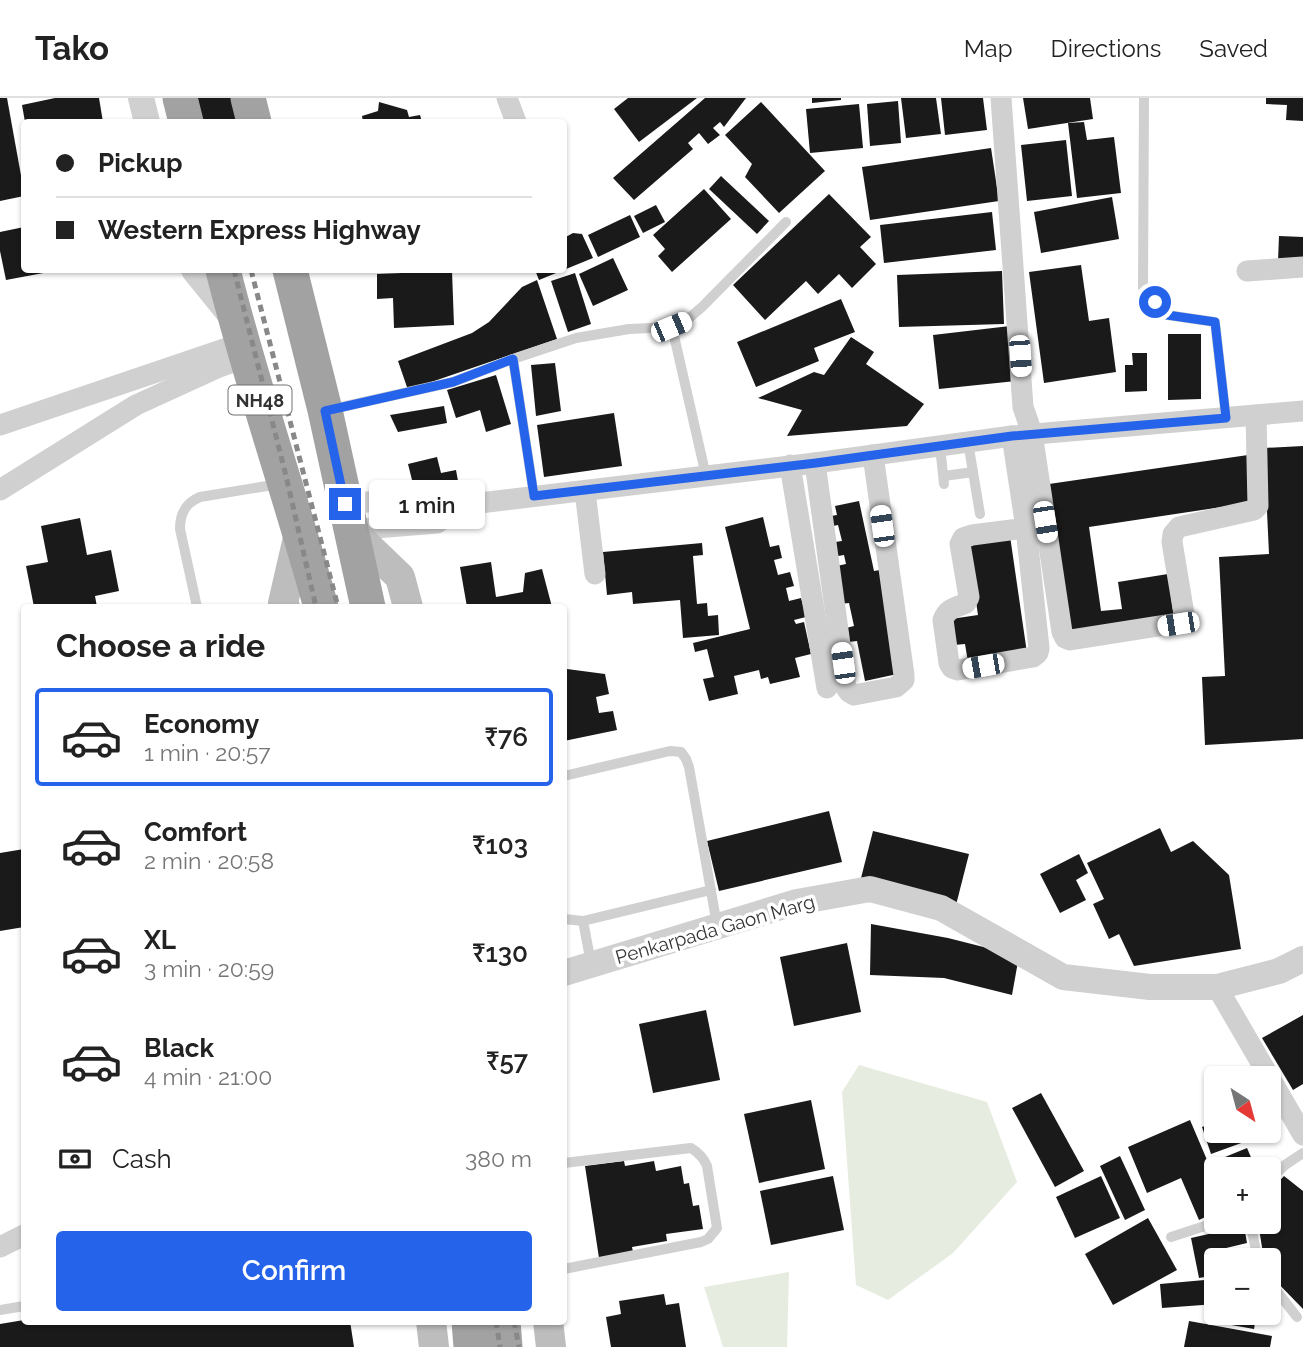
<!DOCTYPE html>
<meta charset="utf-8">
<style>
body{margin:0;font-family:Raleway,sans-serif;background:#f2f2f2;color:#222;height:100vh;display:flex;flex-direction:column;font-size:26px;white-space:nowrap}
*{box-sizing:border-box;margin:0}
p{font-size:23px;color:#767676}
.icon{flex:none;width:38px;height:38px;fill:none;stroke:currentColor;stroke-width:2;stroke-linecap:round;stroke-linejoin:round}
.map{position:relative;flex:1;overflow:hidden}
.side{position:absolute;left:21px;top:506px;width:546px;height:721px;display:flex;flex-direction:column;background:#fff;border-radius:7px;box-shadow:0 2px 5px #0004}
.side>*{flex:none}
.banner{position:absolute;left:21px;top:21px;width:546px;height:154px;border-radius:7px;box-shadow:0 2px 5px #0004;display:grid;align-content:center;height:154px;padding:0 35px;background:#fff}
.needle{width:46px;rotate:144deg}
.buttons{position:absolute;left:1204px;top:968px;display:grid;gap:14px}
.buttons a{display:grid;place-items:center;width:77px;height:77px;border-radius:7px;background:#fff;box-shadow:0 2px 5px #0004;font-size:35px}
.end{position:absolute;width:32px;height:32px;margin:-16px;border:9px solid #2563eb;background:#fff;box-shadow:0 0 0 4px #fff}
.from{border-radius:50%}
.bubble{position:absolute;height:49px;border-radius:7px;background:#fff;box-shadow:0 2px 5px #0004;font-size:23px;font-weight:600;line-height:49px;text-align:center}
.car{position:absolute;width:21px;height:42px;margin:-21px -10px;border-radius:9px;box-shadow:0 0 5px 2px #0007;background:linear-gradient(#fff 24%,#345 0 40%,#fff 0 76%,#345 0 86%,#fff 0)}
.banner b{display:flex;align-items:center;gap:24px;height:66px;font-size:26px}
.banner b+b{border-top:2px solid #e0e0e0}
.banner i{width:18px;height:18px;background:#222}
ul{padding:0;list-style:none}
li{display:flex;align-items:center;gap:21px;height:98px;margin:0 14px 10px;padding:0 21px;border:4px solid transparent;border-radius:7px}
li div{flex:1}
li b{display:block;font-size:26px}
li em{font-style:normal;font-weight:600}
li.current{border-color:#2563eb}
li>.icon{width:63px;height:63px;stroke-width:1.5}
h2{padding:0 35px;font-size:32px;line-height:84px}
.pay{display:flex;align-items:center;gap:18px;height:77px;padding:0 35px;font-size:26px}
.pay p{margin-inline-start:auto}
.cta{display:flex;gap:14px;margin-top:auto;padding:14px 35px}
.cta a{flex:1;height:80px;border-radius:7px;background:#2563eb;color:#fff;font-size:28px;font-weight:600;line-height:80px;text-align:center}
header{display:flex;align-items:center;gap:42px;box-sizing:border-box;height:98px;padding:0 35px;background:#fff;border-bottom:2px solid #e0e0e0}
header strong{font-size:33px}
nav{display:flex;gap:38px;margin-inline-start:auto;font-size:24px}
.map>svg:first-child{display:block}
.green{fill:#e6ecdf}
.building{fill:#1a1a1a}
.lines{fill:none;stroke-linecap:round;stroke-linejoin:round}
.service{stroke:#d0d0d0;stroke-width:10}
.minor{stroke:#d0d0d0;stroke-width:21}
.tertiary{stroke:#d0d0d0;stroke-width:26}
.secondary{stroke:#bdbdbd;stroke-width:30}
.trunk{stroke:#a2a2a2;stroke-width:35}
.rail{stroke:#888;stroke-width:5;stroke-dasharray:7 5;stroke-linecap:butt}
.route{stroke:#2563eb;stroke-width:9}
.labels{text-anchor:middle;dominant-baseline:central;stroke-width:7;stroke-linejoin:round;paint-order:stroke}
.shield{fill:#fff;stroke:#707070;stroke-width:2}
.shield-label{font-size:18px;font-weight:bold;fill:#333}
.street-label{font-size:19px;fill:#333;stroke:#fff}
</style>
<header>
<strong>Tako</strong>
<nav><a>Map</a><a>Directions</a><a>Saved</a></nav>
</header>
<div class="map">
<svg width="1303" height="1249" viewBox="0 0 1303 1249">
<rect width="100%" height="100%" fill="#fff"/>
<g class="green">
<path d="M859 967 987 1004 1017 1084 953 1155 888 1202 856 1187 842 994Z"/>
<path d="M789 1174 787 1249H723L704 1189Z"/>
</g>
<g class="building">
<path d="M0 0H7L24 94V98L0 103Z"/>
<path d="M55 0H99L103 24H25L22 7Z"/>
<path d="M165 0H233L239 24H171Z"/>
<path d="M628 0H697L639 44 614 11Z"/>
<path d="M705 0H746L724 29 720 24 713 30 720 37 708 46 699 35 688 45 693 51 634 102 613 80Z"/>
<path d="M812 0H841V2L812 5Z"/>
<path d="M901 0H936L941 36 906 40Z"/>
<path d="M941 0H983L987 32 945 37Z"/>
<path d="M1023 0H1090L1093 21 1028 31Z"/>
<path d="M1266 0H1303V23L1286 22 1287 7 1266 6Z"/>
<path d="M898 3 901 45 870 48 867 6Z"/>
<path d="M379 4 407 12 409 19 420 17 422 24H363L362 18 378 13Z"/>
<path d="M761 4 825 73 779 115 745 79 752 66 725 37Z"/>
<path d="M859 6 863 50 810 55 806 11Z"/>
<path d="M1084 24 1087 42 1114 39 1121 95 1077 100 1068 25Z"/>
<path d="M1066 42 1072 98 1027 103 1021 47Z"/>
<path d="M991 50 999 103 870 122 862 69Z"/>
<path d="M721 78 769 123 757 136 709 91Z"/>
<path d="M704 91 731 121 672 174 658 158 665 151 653 137Z"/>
<path d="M829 96 871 139 860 149 876 166 852 190 839 176 818 196 806 183 765 222 733 187Z"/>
<path d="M1112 99 1119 141 1041 155 1034 114Z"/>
<path d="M656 107 665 124 643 135 634 118Z"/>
<path d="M992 114 996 152 884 165 880 127Z"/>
<path d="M630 117 640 139 598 159 588 137Z"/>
<path d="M24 129V172H54V173L6 182 0 153V134Z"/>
<path d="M573 135 582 136 593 160 539 182 535 172H564V140Z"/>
<path d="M1279 138 1303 139V163H1278Z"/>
<path d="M613 160 628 192 593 208 579 176Z"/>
<path d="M1081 167 1089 223 1109 220 1116 274 1044 285 1029 174Z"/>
<path d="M452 173 454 227 394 230 393 200 377 201V176Z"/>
<path d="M1002 173 1004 226 899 229 897 177Z"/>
<path d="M575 175 591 226 568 234 551 183Z"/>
<path d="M537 182 557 241 408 292 398 263 472 235 489 224 522 189Z"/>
<path d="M841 201 855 234 814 250 819 263 756 289 737 244Z"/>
<path d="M1010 228 1016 283 939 291 933 237Z"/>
<path d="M1168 236H1201V301L1168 302Z"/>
<path d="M851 239 874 254 866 266 924 306 907 328 787 338 802 312 758 300 814 274 824 277Z"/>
<path d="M1132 255H1147V293L1125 294V267H1133Z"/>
<path d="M555 265 561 313 536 318 531 267Z"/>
<path d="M496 277 511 326 486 334 480 312 456 320 447 292Z"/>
<path d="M444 308 447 325 398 334 390 317Z"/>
<path d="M614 315 622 368 544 379 537 327Z"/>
<path d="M1303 348V641L1205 647 1202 579 1225 578 1219 459 1269 456 1264 350Z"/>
<path d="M1248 357 1255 404 1089 429 1101 513 1122 511 1118 484 1168 476 1174 520 1070 535 1049 386Z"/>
<path d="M437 359 441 375 456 372 458 383 415 394 408 366Z"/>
<path d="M859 403 874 473 880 472 902 575 865 583 857 543 849 544 846 530 854 528 849 505 840 506 832 469 846 466 844 457 838 458 835 444 842 443 838 427 833 428 831 418 837 417 835 408Z"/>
<path d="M763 419 770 449 779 447 782 460 774 462 778 477 790 474 794 488 786 490 789 503 801 500 806 519 794 522 796 526 804 524 811 556 795 560 800 579 770 586 768 579 761 581 759 572 734 578 738 596 709 603 703 581 714 579 707 551 695 554 693 545 750 531 725 429Z"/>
<path d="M80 420 87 457 111 452 119 493 95 498 97 509H57L56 507 34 509 26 468 48 464 41 428Z"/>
<path d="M1010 438 1027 555 968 564 965 546 954 547 951 521 978 517 967 444Z"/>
<path d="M702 445 703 457 693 458 697 506 707 505 708 518 718 517 719 537 683 540 680 502 633 506 632 494 607 497 603 454Z"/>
<path d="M491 464 496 499 523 494 525 475 542 471 552 509H467L460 469Z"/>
<path d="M564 561 567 571 605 576 609 596 596 599 599 615 613 613 617 632 564 643Z"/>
<path d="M829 713 842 764 719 793 707 743Z"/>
<path d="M1160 730 1171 754 1193 743 1229 777 1241 851 1134 868 1119 836 1109 841 1093 806 1104 801 1087 765Z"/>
<path d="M873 733 969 756 956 807 860 784Z"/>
<path d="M24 751V829L0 833V755Z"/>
<path d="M1079 756 1088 775 1076 782 1086 802 1060 815 1040 776Z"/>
<path d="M871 826 948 840 1019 858 1012 897 944 880 870 877Z"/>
<path d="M847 845 861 914 794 928 780 859Z"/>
<path d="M706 912 720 982 653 995 639 926Z"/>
<path d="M1303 917V986L1293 992 1262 940Z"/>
<path d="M1041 995 1084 1073 1055 1089 1012 1010Z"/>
<path d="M811 1002 825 1071 759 1085 744 1016Z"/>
<path d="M1272 1006 1280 1028 1269 1032V1008Z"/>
<path d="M1190 1022 1216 1083V1114L1199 1122 1181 1080 1147 1095 1128 1049Z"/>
<path d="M1216 1024V1032H1240L1244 1044 1211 1056 1202 1029Z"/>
<path d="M1243 1032H1266L1267 1033 1246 1040Z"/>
<path d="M1247 1050 1256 1071H1230L1225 1059Z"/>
<path d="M1120 1058 1145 1112 1125 1122 1100 1068Z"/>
<path d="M624 1063 625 1068 654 1063 656 1073 681 1068 684 1086 689 1085 693 1108 699 1107 703 1131 666 1136 667 1143 632 1149 633 1154 599 1160 585 1068Z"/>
<path d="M833 1078 844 1132 771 1147 760 1093Z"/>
<path d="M1101 1078 1120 1120 1075 1140 1056 1099Z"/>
<path d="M1284 1078 1303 1093V1211L1269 1176V1162H1264L1258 1124H1269V1094Z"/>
<path d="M1148 1120 1177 1172 1113 1207 1085 1156Z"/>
<path d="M1244 1128 1247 1145 1222 1151 1225 1162H1216V1177L1199 1180 1191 1140Z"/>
<path d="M1216 1181V1206L1162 1210 1160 1186Z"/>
<path d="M664 1196 666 1207 679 1205 686 1249H611L606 1219 621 1216 619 1203Z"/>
<path d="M1221 1214H1257L1254 1231 1220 1225Z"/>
<path d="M24 1222V1223H350L354 1249H0V1226Z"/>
<path d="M1189 1223 1272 1238 1270 1249H1184Z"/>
</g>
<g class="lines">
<g class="service">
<path d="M1144 0 1143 190 1167 217 1215 224 1226 320"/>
<path d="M672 229 706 378"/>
<path d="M513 261 534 398"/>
<path d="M328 312 453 284 513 261 576 240 629 231 672 229 688 221 702 209 786 124"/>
<path d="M968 344 980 416"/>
<path d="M940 348 944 386"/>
<path d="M944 378 973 374"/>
<path d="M197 509 180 431C180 416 185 405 200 399L279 386"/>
<path d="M564 678 670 653 681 654 686 661 689 669 717 827"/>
<path d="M564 821 583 823 711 792"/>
<path d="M583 823 591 865"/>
<path d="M564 1065 691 1050C699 1055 704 1060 707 1068L717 1130 708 1141 701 1144 564 1171"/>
<path d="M1269 1082 1285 1067 1303 1055"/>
<path d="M1250 1124 1258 1162"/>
<path d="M1171 1139 1217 1124"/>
<path d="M1269 1183 1297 1219"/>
<path d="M0 1212 24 1208"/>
</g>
<g class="minor">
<path d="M507 0 516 24"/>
<path d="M1001 0 1023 309 1032 335 1062 534 1065 540 1070 542 1178 525 1182 521 1184 516 1172 444 1173 436 1179 429 1254 412 1258 408 1256 317"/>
<path d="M1247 173 1303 169"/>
<path d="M0 327 242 245"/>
<path d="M1012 338 1026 430 1039 550 1038 555 1033 559 958 572 952 570 949 565 943 522C947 510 956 510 966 505L969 499 960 446 963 440 972 437 1026 430"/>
<path d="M815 365 846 590 849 594 854 597 896 589 904 582V577L873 357"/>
<path d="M790 367 827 590"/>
<path d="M0 392 136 307 217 270 247 259"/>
<path d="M585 393 595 476"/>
<path d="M345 406 435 398 463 407"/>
<path d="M351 432 437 425 463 407 815 365 1012 338 1303 313"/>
<path d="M1217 889 1303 1037"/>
<path d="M0 1149 24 1137"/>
</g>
<g class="tertiary">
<path d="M141 0 147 24"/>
<path d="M194 172 233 220"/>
<path d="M564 875 797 804 870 791 941 810 1063 879 1150 889H1217L1279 873 1303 861"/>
</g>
<g class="secondary">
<path d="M351 432 400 479 408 509"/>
<path d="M285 509 283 505 300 431"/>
<path d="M431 1223 434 1249"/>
<path d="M548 1223 551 1249"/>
</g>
<g class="trunk">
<path d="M180 0 186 24"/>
<path d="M248 0 254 24"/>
<path d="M223 172C251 285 290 396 321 509"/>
<path d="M290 172 325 312 368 509"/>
<path d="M469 1223 471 1249"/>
<path d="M503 1223 505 1249"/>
</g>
<g class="rail">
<path d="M234 172 287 382 316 509"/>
<path d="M251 172 338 509"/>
<path d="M496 1223 500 1249"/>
<path d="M514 1223 519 1249"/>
</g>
</g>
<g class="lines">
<path class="route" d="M345 406 325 313 453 284 513 261 534 398 816 365 1012 338 1226 320 1215 224 1167 217 1155 204"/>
</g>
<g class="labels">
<rect class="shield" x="228.5" y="287.5" width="63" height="29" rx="5"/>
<g class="shield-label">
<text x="260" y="302">NH48</text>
</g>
<g class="street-label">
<text transform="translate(715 831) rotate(-16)">Penkarpada Gaon Marg</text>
</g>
</g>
</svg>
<div class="buttons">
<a><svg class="needle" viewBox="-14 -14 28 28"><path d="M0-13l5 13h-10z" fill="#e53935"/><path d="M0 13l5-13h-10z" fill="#767676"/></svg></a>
<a>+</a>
<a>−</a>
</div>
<i class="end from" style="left:1155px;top:204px"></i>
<i class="end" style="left:345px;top:406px"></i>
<div class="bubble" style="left:369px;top:382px;width:116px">1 min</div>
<i class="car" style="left:671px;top:229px;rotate:67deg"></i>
<i class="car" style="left:1020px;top:258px;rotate:176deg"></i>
<i class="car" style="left:1045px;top:424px;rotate:171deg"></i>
<i class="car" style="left:882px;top:428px;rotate:352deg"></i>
<i class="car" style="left:1178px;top:526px;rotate:261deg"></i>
<i class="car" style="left:843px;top:565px;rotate:352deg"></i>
<i class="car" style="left:983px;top:568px;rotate:260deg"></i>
<div class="banner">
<b><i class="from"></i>Pickup</b>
<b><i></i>Western Express Highway</b>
</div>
<section class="side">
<h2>Choose a ride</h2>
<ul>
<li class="current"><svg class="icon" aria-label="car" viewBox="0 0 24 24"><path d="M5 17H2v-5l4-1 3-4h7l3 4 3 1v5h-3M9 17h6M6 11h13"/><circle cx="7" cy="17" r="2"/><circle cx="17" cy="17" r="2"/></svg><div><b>Economy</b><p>1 min · 20:57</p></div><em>₹76</em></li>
<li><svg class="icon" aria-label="car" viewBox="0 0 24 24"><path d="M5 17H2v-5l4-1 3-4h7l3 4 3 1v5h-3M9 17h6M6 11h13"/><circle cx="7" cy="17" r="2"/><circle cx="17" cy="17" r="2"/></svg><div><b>Comfort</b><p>2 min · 20:58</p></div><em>₹103</em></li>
<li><svg class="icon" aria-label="car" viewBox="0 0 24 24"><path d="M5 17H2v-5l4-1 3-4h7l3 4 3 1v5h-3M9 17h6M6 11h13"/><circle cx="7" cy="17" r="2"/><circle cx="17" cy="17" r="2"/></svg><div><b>XL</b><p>3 min · 20:59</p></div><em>₹130</em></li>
<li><svg class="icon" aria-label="car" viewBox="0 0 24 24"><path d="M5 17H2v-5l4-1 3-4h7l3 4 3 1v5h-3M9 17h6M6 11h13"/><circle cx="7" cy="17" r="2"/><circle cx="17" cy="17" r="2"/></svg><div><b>Black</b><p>4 min · 21:00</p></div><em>₹57</em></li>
</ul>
<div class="pay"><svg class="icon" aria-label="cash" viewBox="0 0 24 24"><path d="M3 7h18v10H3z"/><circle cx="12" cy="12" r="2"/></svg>Cash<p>380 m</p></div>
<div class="cta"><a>Confirm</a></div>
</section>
</div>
